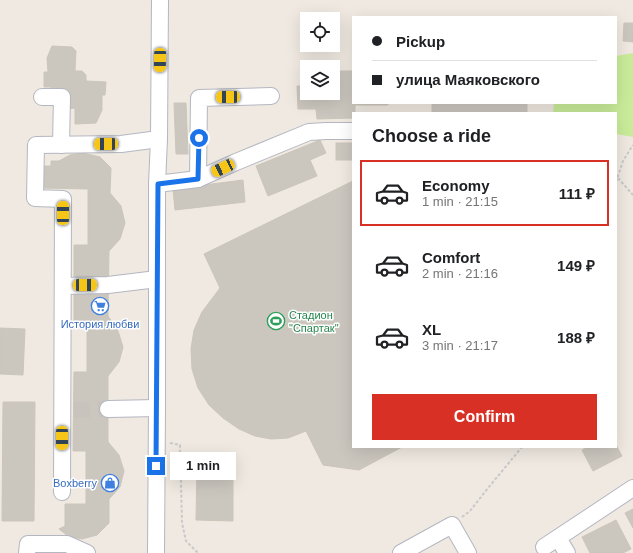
<!DOCTYPE html>
<meta charset="utf-8">
<style>
body{margin:0;font-family:Arial,sans-serif;background:#f6f6f6;color:#202124;height:100vh;display:flex;flex-direction:column;font-size:15px;white-space:nowrap}
*{box-sizing:border-box;margin:0}
p{font-size:13px;color:#757577}
.icon{flex:none;width:22px;height:22px;fill:none;stroke:currentColor;stroke-width:2;stroke-linecap:round;stroke-linejoin:round}
.map{position:relative;flex:1;overflow:hidden}
.details{position:absolute;left:352px;top:112px;width:265px;height:336px;display:flex;flex-direction:column;background:#fff;border-radius:0px;box-shadow:0 4px 16px #0002}
.details>*{flex:none}
.hud{position:absolute;left:352px;top:16px;width:265px;height:88px;border-radius:0px;box-shadow:0 4px 16px #0002;display:grid;align-content:center;height:88px;padding:0 20px;background:#fff}
.controls{position:absolute;left:300px;top:12px;display:grid;gap:8px}
.controls a{display:grid;place-items:center;width:40px;height:40px;border-radius:0px;background:#fff;box-shadow:0 4px 16px #0002;font-size:20px}
.end{position:absolute;width:18px;height:18px;margin:-9px;border:5px solid #1a73e8;background:#fff;box-shadow:0 0 0 2px #fff}
.from{border-radius:50%}
.bubble{position:absolute;height:28px;border-radius:0px;background:#fff;box-shadow:0 4px 16px #0002;font-size:13px;font-weight:700;line-height:28px;text-align:center}
.car{position:absolute;width:12px;height:24px;margin:-12px -6px;border-radius:5px;box-shadow:0 0 3px 1px #0007;background:linear-gradient(#f5c518 24%,#345 0 40%,#f5c518 0 76%,#345 0 86%,#f5c518 0)}
.hud b{display:flex;align-items:center;gap:14px;height:38px;font-size:15px}
.hud b+b{border-top:1px solid #e0e0e0}
.hud i{width:10px;height:10px;background:#202124}
ul{padding:0;list-style:none}
li{display:flex;align-items:center;gap:12px;height:66px;margin:0 8px 6px;padding:0 12px;border:2px solid transparent;border-radius:0px}
li div{flex:1}
li b{display:block;font-size:15px}
li em{font-style:normal;font-weight:700}
li.on{border-color:#d93025}
li>.icon{width:36px;height:36px;stroke-width:1.5}
h2{padding:0 20px;font-size:18px;line-height:48px}
.button{display:flex;gap:8px;margin-top:auto;padding:8px 20px}
.button a{flex:1;height:46px;border-radius:0px;background:#d93025;color:#fff;font-size:16px;font-weight:700;line-height:46px;text-align:center}
.map>svg:first-child{display:block}
.pitch{fill:#c9ec9a}
.building{fill:#cbc7bf;stroke:#cbc5ba}
.lines{fill:none;stroke-linecap:round;stroke-linejoin:round}
.minor-tunnel{stroke:#c8c4bd;stroke-width:16;stroke-dasharray:16 8;stroke-linecap:butt}
.minor-casing{stroke:#b4b7c1;stroke-width:18}
.path{stroke:#c9c9c9;stroke-width:2;stroke-dasharray:3 2;stroke-linecap:butt}
.minor{stroke:#fff;stroke-width:16}
.route{stroke:#1a73e8;stroke-width:5}
.labels{text-anchor:middle;dominant-baseline:central;stroke-width:3;stroke-linejoin:round;paint-order:stroke}
.leisure-label{font-size:11px;fill:#27864d;stroke:#fff;text-anchor:start}
.shop-label{font-size:11px;fill:#366cbe;stroke:#fff}
</style>
<div class="map">
<svg width="633" height="553" viewBox="0 0 633 553">
<rect width="100%" height="100%" fill="#efe9e1"/>
<path class="pitch" d="M633 53V137L616 134V113H553L554 103H616V56Z"/>
<g class="building">
<path d="M624 23H633V42L623 41Z"/>
<path d="M52 46 72 47 76 51 75 71H82L86 75V81L106 82 105 95H102V110L96 123 75 124V108L67 109V89L51 90V87H44V72H48L47 58Z"/>
<path d="M333 71H353V103H390L387 105H355V113H353V118L317 119 316 109H298L297 86H307V93H333Z"/>
<path d="M174 103H186L188 154H176Z"/>
<rect x="432" y="103" width="95" height="10"/>
<path d="M320 140 326 153 310 160 317 176 268 196 256 166Z"/>
<rect x="336" y="143" width="17" height="17"/>
<path d="M83 153 100 157 111 168 110 193 121 206 125 223 120 239 109 251 108 316 118 331 123 347 119 362 108 376V442L119 455 124 471 120 487 109 499V523L97 535 82 539 68 536 59 529 65 526V504H86V451H73L74 372H87V327H74V245H88V189L43 188V166H51V161H59L70 155Z"/>
<path d="M243 180 245 202 175 210 173 189Z"/>
<path d="M353 181V447H402L359 470 323 465 306 431 288 438 271 439 255 436 239 429 223 418 209 405 198 388 192 369 191 349 194 330 202 312 220 288 204 254Z"/>
<path d="M0 328 25 329 23 375 0 374Z"/>
<path d="M3 402H35L34 521H2Z"/>
<path d="M616 445 622 456 593 471 582 450 588 447H616Z"/>
<path d="M366 447H395L373 459Z"/>
<path d="M197 463 233 464V521L196 520Z"/>
<path d="M633 509V528L625 513Z"/>
<path d="M616 520 631 549 623 553H590L582 537Z"/>
<rect x="34" y="552" width="39" height="1"/>
</g>
<g class="lines">
<path class="minor-tunnel" d="M74 410 108 409"/>
<defs>
<g id="minor">
<path d="M42 97H62L61 145"/>
<path d="M198 179 199 98 271 96"/>
<path d="M157 184 198 179 236 162 309 132 326 131H353"/>
<path d="M63 286 108 285 157 279"/>
<path d="M108 409 157 408"/>
<path d="M62 492 63 199 35 198 36 145 121 144 159 139"/>
<path d="M558 538 567 553"/>
<path d="M544 547 633 488"/>
<path d="M27 553 28 544H67L87 553"/>
<path d="M156 553 157 408V184L159 139 160 0"/>
<path d="M401 553 452 525 468 553"/>
</g>
</defs>
<use href="#minor" class="minor-casing"/>
<g class="path">
<path d="M618 178 633 195"/>
<path d="M616 182 623 161 633 145"/>
<path d="M170 443 180 445 182 523 186 541 198 553"/>
<path d="M462 517 470 511 488 488 522 447"/>
</g>
<use href="#minor" class="minor"/>
</g>
<g class="lines">
<path class="route" d="M156 466 158 184 198 179 199 138"/>
</g>
<defs>
<symbol id="supermarket-ring" viewBox="-11 -11 22 22"><circle r="9.5" fill="#fff" stroke="#3f7fe0" stroke-width="1.5"/><path d="M-6-5.5h2.5l.6 2H6L4.5 2H-2.5L-4.4-4H-6ZM-1.5 3.2a1.3 1.3 0 1 0 .1 0ZM3 3.2a1.3 1.3 0 1 0 .1 0Z" fill="#3f7fe0"/></symbol>
<symbol id="stadium-ring" viewBox="-11 -11 22 22"><circle r="9.5" fill="#fff" stroke="#2e9e5b" stroke-width="1.5"/><path d="M0-5a6.5 5 0 1 0 0 10a6.5 5 0 1 0 0-10ZM-3.5-1.8h7v3.6h-7Z" fill="#2e9e5b"/></symbol>
<symbol id="shop-ring" viewBox="-11 -11 22 22"><circle r="9.5" fill="#fff" stroke="#3f7fe0" stroke-width="1.5"/><path d="M-5-2.5h2.3a2.7 3.5 0 0 1 5.4 0H5L5.5 6h-11ZM-1.5-2.5h3a1.5 2.3 0 0 0-3 0Z" fill="#3f7fe0"/></symbol>
</defs>
<g fill-rule="evenodd">
<use href="#supermarket-ring" x="90" y="296" width="20" height="20"/>
<use href="#stadium-ring" x="266" y="311" width="20" height="20"/>
<use href="#shop-ring" x="100" y="473" width="20" height="20"/>
</g>
<g class="labels">
<g class="leisure-label">
<text x="289" y="315">Стадион<tspan x="289" dy="13">"Спартак"</tspan></text>
</g>
<g class="shop-label">
<text x="100" y="324">История любви</text>
<text x="97" y="483" text-anchor="end">Boxberry</text>
</g>
</g>
</svg>
<div class="controls">
<a><svg class="icon" aria-label="locate" viewBox="0 0 24 24"><circle cx="12" cy="12" r="6"/><path d="M12 2v4M12 18v4M2 12h4M18 12h4"/></svg></a>
<a><svg class="icon" aria-label="layers" viewBox="0 0 24 24"><path d="M12 4l9 5-9 5-9-5zM3 14l9 5 9-5"/></svg></a>
</div>
<i class="end from" style="left:199px;top:138px"></i>
<i class="end" style="left:156px;top:466px"></i>
<div class="bubble" style="left:170px;top:452px;width:66px">1 min</div>
<i class="car" style="left:160px;top:60px;rotate:181deg"></i>
<i class="car" style="left:228px;top:97px;rotate:269deg"></i>
<i class="car" style="left:106px;top:144px;rotate:269deg"></i>
<i class="car" style="left:223px;top:168px;rotate:245deg"></i>
<i class="car" style="left:63px;top:213px;rotate:0deg"></i>
<i class="car" style="left:85px;top:285px;rotate:89deg"></i>
<i class="car" style="left:62px;top:438px;rotate:180deg"></i>
<div class="hud">
<b><i class="from"></i>Pickup</b>
<b><i></i>улица Маяковского</b>
</div>
<section class="details">
<h2>Choose a ride</h2>
<ul>
<li class="on"><svg class="icon" aria-label="car" viewBox="0 0 24 24"><path d="M5 17H2v-5l4-1 3-4h7l3 4 3 1v5h-3M9 17h6M6 11h13"/><circle cx="7" cy="17" r="2"/><circle cx="17" cy="17" r="2"/></svg><div><b>Economy</b><p>1 min · 21:15</p></div><em>111 ₽</em></li>
<li><svg class="icon" aria-label="car" viewBox="0 0 24 24"><path d="M5 17H2v-5l4-1 3-4h7l3 4 3 1v5h-3M9 17h6M6 11h13"/><circle cx="7" cy="17" r="2"/><circle cx="17" cy="17" r="2"/></svg><div><b>Comfort</b><p>2 min · 21:16</p></div><em>149 ₽</em></li>
<li><svg class="icon" aria-label="car" viewBox="0 0 24 24"><path d="M5 17H2v-5l4-1 3-4h7l3 4 3 1v5h-3M9 17h6M6 11h13"/><circle cx="7" cy="17" r="2"/><circle cx="17" cy="17" r="2"/></svg><div><b>XL</b><p>3 min · 21:17</p></div><em>188 ₽</em></li>
</ul>
<div class="button"><a>Confirm</a></div>
</section>
</div>
